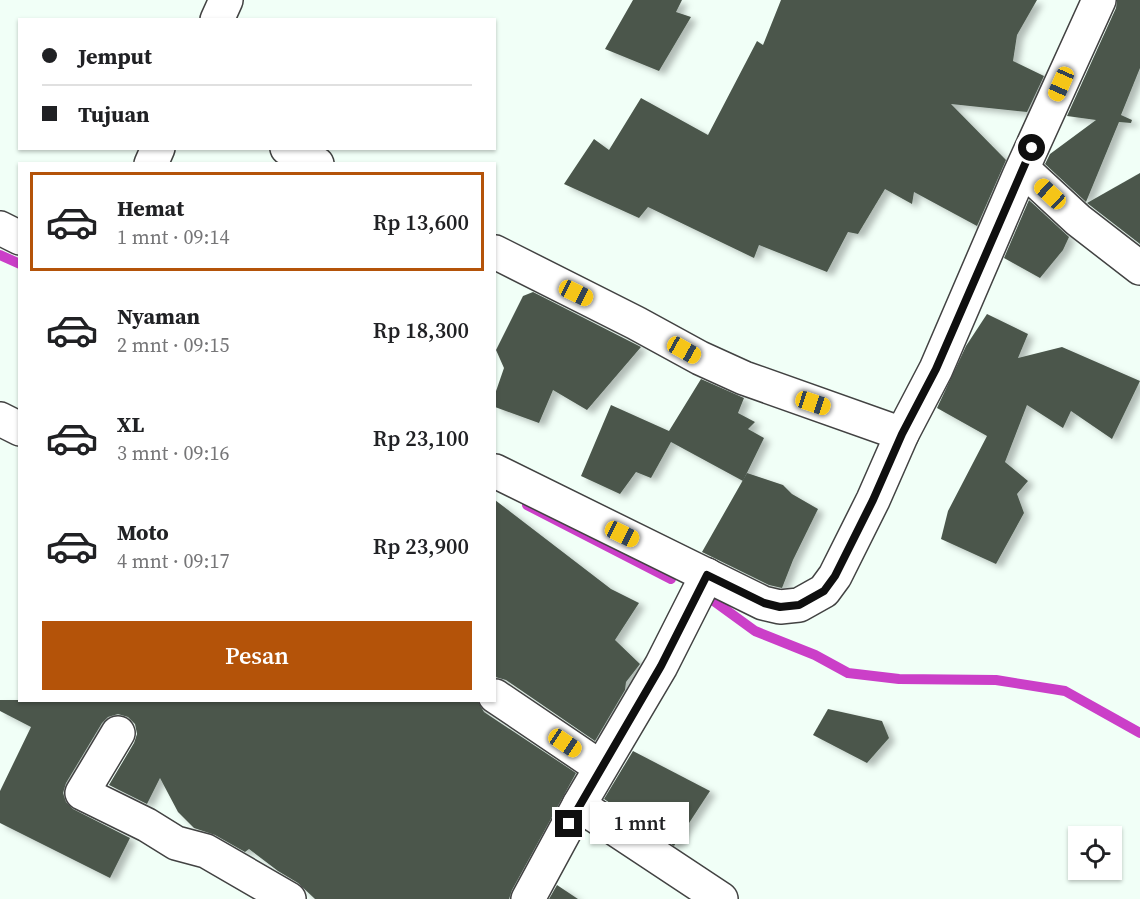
<!DOCTYPE html>
<html lang="id">
<meta charset="utf-8">
<style>
body{margin:0;font-family:"Source Serif 4",serif;background:#f6f6f6;color:#202124;height:100vh;display:flex;flex-direction:column;font-size:22px;white-space:nowrap}
*{box-sizing:border-box;margin:0}
p{font-size:20px;color:#757577}
.icon{flex:none;width:33px;height:33px;fill:none;stroke:currentColor;stroke-width:2;stroke-linecap:round;stroke-linejoin:round}
.map{position:relative;flex:1;overflow:hidden}
.details{position:absolute;left:18px;top:162px;width:478px;height:540px;display:flex;flex-direction:column;background:#fff;border-radius:0px;box-shadow:0 2px 4px #0004}
.details>*{flex:none}
.banner{position:absolute;left:18px;top:18px;width:478px;height:132px;border-radius:0px;box-shadow:0 2px 4px #0004;display:grid;align-content:center;height:132px;padding:0 24px;background:#fff}
.buttons{position:absolute;left:1068px;top:826px;display:grid;gap:12px}
.buttons a{display:grid;place-items:center;width:54px;height:54px;border-radius:0px;background:#fff;box-shadow:0 2px 4px #0004;font-size:30px}
.end{position:absolute;width:27px;height:27px;margin:-14px;border:8px solid #0f0f0f;background:#fff;box-shadow:0 0 0 3px #fff}
.from{border-radius:50%}
.bubble{position:absolute;height:42px;border-radius:0px;background:#fff;box-shadow:0 2px 4px #0004;font-size:20px;font-weight:600;line-height:42px;text-align:center}
.car{position:absolute;width:18px;height:36px;margin:-18px -9px;border-radius:8px;box-shadow:0 0 4px 2px #0007;background:linear-gradient(#f5c518 24%,#345 0 40%,#f5c518 0 76%,#345 0 86%,#f5c518 0)}
.banner b{display:flex;align-items:center;gap:21px;height:57px;font-size:22px}
.banner b+b{border-top:2px solid #e0e0e0}
.banner i{width:15px;height:15px;background:#202124}
ul{padding:10px 0 0;list-style:none}
li{display:flex;align-items:center;gap:18px;height:99px;margin:0 12px 9px;padding:0 12px;border:3px solid transparent;border-radius:0px}
li div{flex:1}
li b{display:block;font-size:22px}
li em{font-style:normal;font-weight:600}
li.on{border-color:#b45309}
li>.icon{width:54px;height:54px;stroke-width:1.5}
.primary-button{display:flex;gap:12px;margin-top:auto;padding:12px 24px}
.primary-button a{flex:1;height:69px;border-radius:0px;background:#b45309;color:#fff;font-size:24px;font-weight:600;line-height:69px;text-align:center}
.map>svg:first-child{display:block}
.lines{fill:none;stroke-linecap:round;stroke-linejoin:round}
.stream{stroke:#cb3fc8;stroke-width:10}
.building{fill:#4b574c;filter:url(#shadow)}
.minor-casing{stroke:#424242;stroke-width:36}
.minor{stroke:#fff;stroke-width:33}
.route{stroke:#0f0f0f;stroke-width:8}
</style>
<div class="map">
<svg width="1140" height="899" viewBox="0 0 1140 899">
<defs>
<filter id="shadow"><feDropShadow dx="6" dy="4" stdDeviation="3" flood-color="#0004"/></filter>
</defs>
<rect width="100%" height="100%" fill="#f1fff7"/>
<g class="lines">
<g class="stream">
<path d="M0 255 20 264"/>
<path d="M527 505 671 579"/>
<path d="M711 599 755 631 815 655 848 673 899 679 996 680 1065 691 1140 733"/>
</g>
</g>
<g class="building">
<path d="M633 0H682L676 12 691 17 659 71 605 49Z"/>
<path d="M781 0H1037L1017 35 1013 61 1044 76 1027 112 951 104 1006 160 977 226 914 192 912 204 885 189 858 234 848 232 827 272 759 245 754 258 648 207 639 218 564 184 594 139 609 150 641 98 708 135 757 41 763 45Z"/>
<path d="M1117 0H1140V68L1121 115 1132 120 1131 123 1119 122 1086 202 1045 164 1050 154 1096 120 1067 116 1116 8Z"/>
<path d="M1140 173V244L1087 203Z"/>
<path d="M1029 200 1069 237 1063 250 1040 278 1004 258Z"/>
<path d="M533 292 641 347 587 410 553 390 539 423 495 407V394L504 368 496 350 523 296Z"/>
<path d="M987 314 1028 334 1018 358 1062 347 1140 381 1112 439 1071 411 1063 428 1027 405 1005 462 1028 481 1017 494 1024 513 996 564 941 539 948 511 987 436 937 408 966 346Z"/>
<path d="M701 379 744 398 738 413 755 422 748 429 764 438 743 481 671 442 651 478 636 472 620 494 581 476 611 405 669 431Z"/>
<path d="M747 473 783 485 792 494 818 509 793 560 782 588 769 585 702 552Z"/>
<path d="M495 500 611 589 639 603 615 640 640 664 626 682 625 690 595 741 506 680 495 677Z"/>
<path d="M0 700H477L484 712 576 773 512 890 509 899H315L298 883 278 871 249 849 245 852 215 835 194 828 178 812 160 778 147 804 109 785 134 743 137 734 135 724 128 717 118 714 108 717 102 723 66 783 63 793 66 802 73 809 130 838 110 878 0 823V791L31 727 0 711Z"/>
<path d="M828 709 882 721 889 738 867 763 813 735Z"/>
<path d="M633 751 710 791 674 846 604 799Z"/>
<path d="M557 885 578 899H549Z"/>
</g>
<g class="lines">
<defs>
<g id="minor">
<path d="M217 20 226 0"/>
<path d="M287 148 317 164"/>
<path d="M151 164 158 148"/>
<path d="M1023 169 1078 220 1140 268"/>
<path d="M0 228 20 238"/>
<path d="M495 252 636 323 700 358 744 378 902 434"/>
<path d="M0 419 20 429"/>
<path d="M495 471 763 603 780 607 799 605 824 591 835 576 873 500 902 434 936 369 1019 176 1099 0"/>
<path d="M495 696 600 767"/>
<path d="M118 733 82 793 147 825 176 843 206 851 289 899"/>
<path d="M579 805 721 899"/>
<path d="M528 899 579 805 661 666 707 575"/>
</g>
</defs>
<use href="#minor" class="minor-casing"/>
<use href="#minor" class="minor"/>
</g>
<g class="lines">
<path class="route" d="M569 824 661 666 707 575 764 603 780 607 799 605 824 591 835 576 873 500 902 434 936 369 1032 148"/>
</g>
</svg>
<div class="buttons">
<a><svg class="icon" aria-label="locate" viewBox="0 0 24 24"><circle cx="12" cy="12" r="6"/><path d="M12 2v4M12 18v4M2 12h4M18 12h4"/></svg></a>
</div>
<i class="end from" style="left:1032px;top:148px"></i>
<i class="end" style="left:569px;top:824px"></i>
<div class="bubble" style="left:590px;top:802px;width:99px">1 mnt</div>
<i class="car" style="left:1061px;top:84px;rotate:204deg"></i>
<i class="car" style="left:1050px;top:194px;rotate:313deg"></i>
<i class="car" style="left:576px;top:293px;rotate:116deg"></i>
<i class="car" style="left:684px;top:350px;rotate:119deg"></i>
<i class="car" style="left:813px;top:403px;rotate:108deg"></i>
<i class="car" style="left:622px;top:534px;rotate:116deg"></i>
<i class="car" style="left:565px;top:743px;rotate:124deg"></i>
<div class="banner">
<b><i class="from"></i>Jemput</b>
<b><i></i>Tujuan</b>
</div>
<section class="details">
<ul>
<li class="on"><svg class="icon" aria-label="car" viewBox="0 0 24 24"><path d="M5 17H2v-5l4-1 3-4h7l3 4 3 1v5h-3M9 17h6M6 11h13"/><circle cx="7" cy="17" r="2"/><circle cx="17" cy="17" r="2"/></svg><div><b>Hemat</b><p>1 mnt · 09:14</p></div><em>Rp 13,600</em></li>
<li><svg class="icon" aria-label="car" viewBox="0 0 24 24"><path d="M5 17H2v-5l4-1 3-4h7l3 4 3 1v5h-3M9 17h6M6 11h13"/><circle cx="7" cy="17" r="2"/><circle cx="17" cy="17" r="2"/></svg><div><b>Nyaman</b><p>2 mnt · 09:15</p></div><em>Rp 18,300</em></li>
<li><svg class="icon" aria-label="car" viewBox="0 0 24 24"><path d="M5 17H2v-5l4-1 3-4h7l3 4 3 1v5h-3M9 17h6M6 11h13"/><circle cx="7" cy="17" r="2"/><circle cx="17" cy="17" r="2"/></svg><div><b>XL</b><p>3 mnt · 09:16</p></div><em>Rp 23,100</em></li>
<li><svg class="icon" aria-label="car" viewBox="0 0 24 24"><path d="M5 17H2v-5l4-1 3-4h7l3 4 3 1v5h-3M9 17h6M6 11h13"/><circle cx="7" cy="17" r="2"/><circle cx="17" cy="17" r="2"/></svg><div><b>Moto</b><p>4 mnt · 09:17</p></div><em>Rp 23,900</em></li>
</ul>
<div class="primary-button"><a>Pesan</a></div>
</section>
</div>
